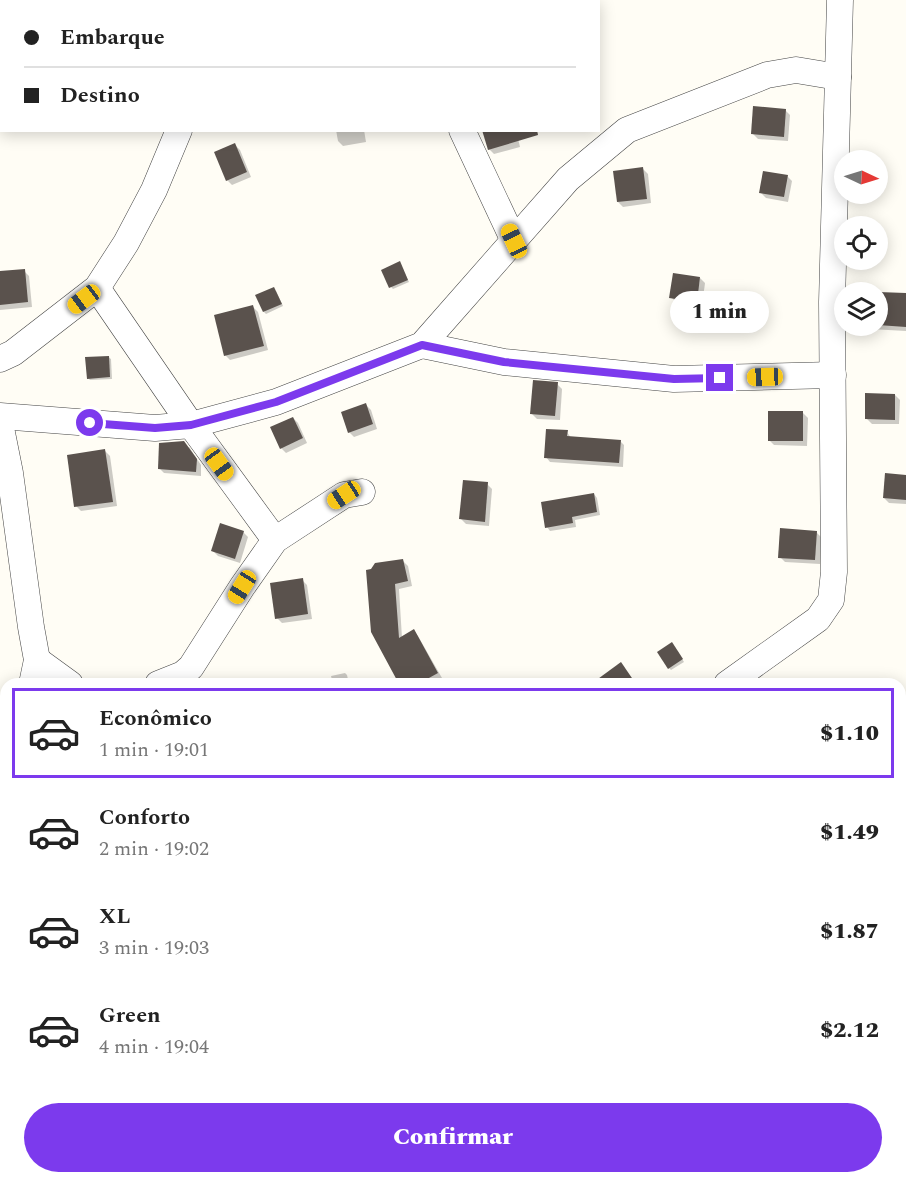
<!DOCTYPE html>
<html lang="pt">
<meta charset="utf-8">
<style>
body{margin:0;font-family:Spectral,serif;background:#f2f2f2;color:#222;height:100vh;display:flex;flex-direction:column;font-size:22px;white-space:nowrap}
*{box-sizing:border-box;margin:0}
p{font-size:20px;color:#767676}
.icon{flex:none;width:33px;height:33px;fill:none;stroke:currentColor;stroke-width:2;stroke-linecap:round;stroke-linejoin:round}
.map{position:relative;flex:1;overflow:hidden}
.details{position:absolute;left:0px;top:678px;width:906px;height:506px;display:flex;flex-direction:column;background:#fff;border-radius:18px 18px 0 0;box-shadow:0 3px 15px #0003}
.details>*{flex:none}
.guide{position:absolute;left:0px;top:0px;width:600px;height:132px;box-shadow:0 3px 15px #0003;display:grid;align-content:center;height:132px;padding:0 24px;background:#fff}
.needle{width:39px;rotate:94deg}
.tools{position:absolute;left:834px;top:150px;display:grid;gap:12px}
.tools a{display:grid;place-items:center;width:54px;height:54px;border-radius:50%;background:#fff;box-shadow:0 3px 15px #0003;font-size:30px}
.end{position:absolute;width:27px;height:27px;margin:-14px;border:8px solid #7c3aed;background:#fff;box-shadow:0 0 0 3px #fff}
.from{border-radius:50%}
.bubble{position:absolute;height:42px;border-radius:21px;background:#fff;box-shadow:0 3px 15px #0003;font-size:20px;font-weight:800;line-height:42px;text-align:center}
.car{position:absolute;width:18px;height:36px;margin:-18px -9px;border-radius:8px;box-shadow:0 0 4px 2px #0007;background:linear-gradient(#f5c518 24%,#345 0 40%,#f5c518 0 76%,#345 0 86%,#f5c518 0)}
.guide b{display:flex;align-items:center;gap:21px;height:57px;font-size:22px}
.guide b+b{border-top:2px solid #e0e0e0}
.guide i{width:15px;height:15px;background:#222}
ul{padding:10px 0 0;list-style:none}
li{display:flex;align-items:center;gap:18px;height:90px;margin:0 12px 9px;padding:0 12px;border:3px solid transparent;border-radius:0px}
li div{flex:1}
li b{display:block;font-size:22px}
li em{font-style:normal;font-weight:800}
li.current{border-color:#7c3aed}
li>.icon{width:54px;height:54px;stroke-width:1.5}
.primary-button{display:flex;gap:12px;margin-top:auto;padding:12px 24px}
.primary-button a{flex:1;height:69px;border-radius:36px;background:#7c3aed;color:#fff;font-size:24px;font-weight:800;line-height:69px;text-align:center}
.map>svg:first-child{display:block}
.shadow{fill:#0003}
.building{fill:#5a524d}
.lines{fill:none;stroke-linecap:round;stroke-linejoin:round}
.street-casing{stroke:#444;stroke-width:27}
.secondary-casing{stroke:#333;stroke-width:34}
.street{stroke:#fff;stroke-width:26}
.secondary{stroke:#fff6b0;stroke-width:33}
.route{stroke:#7c3aed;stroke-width:8}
</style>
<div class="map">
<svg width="906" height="1183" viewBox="0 0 906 1183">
<rect width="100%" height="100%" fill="#fffdf5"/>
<g class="shadow">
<path d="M155 0H198V2H156Z"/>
<path d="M785 110 790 115 788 141 758 139 753 134Z"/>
<path d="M336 130H364L366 142 343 146 338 141Z"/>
<path d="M516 130 520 147 494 154 489 149Z"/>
<path d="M235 145 240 150 251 177 232 185 227 180Z"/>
<path d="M643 169 648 174 651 203 623 207 618 202Z"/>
<path d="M787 176 792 181 788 202 766 198 761 193Z"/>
<path d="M401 265 409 282 393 289 391 287Z"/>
<path d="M24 271 29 276 32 307 0 310V273Z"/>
<path d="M700 278 705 283 702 306 676 302 671 297Z"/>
<path d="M276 291 283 306 266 314 264 312Z"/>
<path d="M878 293 906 295V331L870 329 867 326H878Z"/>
<path d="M253 307 258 312 268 350 230 360 225 355Z"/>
<path d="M108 357 111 359 112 379 90 380 88 378Z"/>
<path d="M557 384 562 389 560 420 537 419 532 414Z"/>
<path d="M895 395 900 400 899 424H872L867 419Z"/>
<path d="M366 405 371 410 377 429 354 437 349 432Z"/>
<path d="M803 413 808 418 807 446 774 445 769 440Z"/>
<path d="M293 418 298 423 307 443 286 453 281 448Z"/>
<path d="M567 432 571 438 620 441 624 445 623 467 550 462 546 457Z"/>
<path d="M189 447 201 465V476L164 473 159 468Z"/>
<path d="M105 451 110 456 117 506 81 511 76 506Z"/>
<path d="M906 476V504L889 503 884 498Z"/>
<path d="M487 484 492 489 489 526 466 524 461 519Z"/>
<path d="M594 494 597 498 600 515 575 520 576 527 550 531 547 527Z"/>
<path d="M243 532 248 537 240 563 218 556 213 551Z"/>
<path d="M816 532 821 537 820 564 785 562 780 557Z"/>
<path d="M403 561 408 566 412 586 399 589 402 638 414 631 418 636 442 678 431 684H401L372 632Z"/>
<path d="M302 580 307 585 312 619 282 623 277 618Z"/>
<path d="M674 646 684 662 671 670 669 668Z"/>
<path d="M345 673 347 675 349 684H333L331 676Z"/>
<path d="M906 975V1014L900 1019V981Z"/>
<path d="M155 1178H162L166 1183H146Z"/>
<path d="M735 1178H743L747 1182 753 1178 758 1183H729Z"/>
</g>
<g class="building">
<path d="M753 106 786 109 784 137 751 134Z"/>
<path d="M482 130H537L538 135 488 150Z"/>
<path d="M235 143 247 172 226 181 214 152Z"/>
<path d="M643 167 647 199 617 202 613 171Z"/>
<path d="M763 171 788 175 784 197 759 193Z"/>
<path d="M400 261 408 280 389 288 381 270Z"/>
<path d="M25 269 28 302 0 305V271Z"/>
<path d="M673 273 700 277 697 302 669 298Z"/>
<path d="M274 287 282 304 263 312 255 295Z"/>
<path d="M878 292 906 293V327L878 325Z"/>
<path d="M253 305 264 346 224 356 214 315Z"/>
<path d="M109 356 110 377 87 379 85 357Z"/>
<path d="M533 380 558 382 555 416 530 414Z"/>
<path d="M865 393 895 394V420L865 419Z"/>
<path d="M366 403 373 424 348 433 341 412Z"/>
<rect x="768" y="411" width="35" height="30"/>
<path d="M293 417 303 438 280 449 270 427Z"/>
<path d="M546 429 568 430 567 436 621 440 619 463 544 458Z"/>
<path d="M184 441 197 459 196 472 158 469 159 443Z"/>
<path d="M105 449 113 502 74 507 67 455Z"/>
<path d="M885 473 906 475V500L883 498Z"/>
<path d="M463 480 488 482 485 522 459 519Z"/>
<path d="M594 493 597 512 572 517 573 523 545 528 541 502Z"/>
<path d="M220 523 244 531 235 559 211 551Z"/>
<path d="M780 528 817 531 815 560 778 558Z"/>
<path d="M403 559 408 581 395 584 399 638 414 629 438 673 418 684H399L371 632 366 570 371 569 375 563Z"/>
<path d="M303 578 308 614 275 619 270 583Z"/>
<path d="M672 642 683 659 668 669 657 652Z"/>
<path d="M621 662 636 684H591Z"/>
</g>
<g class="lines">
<defs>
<g id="street">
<path d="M106 0 107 2"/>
<path d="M287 2V0"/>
<path d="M446 2 447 0"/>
<path d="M462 130 514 241"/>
<path d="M97 288 191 425 275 540"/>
<path d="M422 345 504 362 674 379 833 375"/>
<path d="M0 359 13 353 97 288 126 243 154 190 179 130"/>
<path d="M0 416 155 428 191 425 276 402 422 345 568 179 627 130 767 75 796 70 838 77"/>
<path d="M0 423 10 473 31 627 37 660 32 684"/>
<path d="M37 660 70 684"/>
<path d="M158 684 183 674 191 667 242 587 275 540 344 495 362 492"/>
<path d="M727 684 818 619 831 600 834 572 832 302 840 0"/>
<path d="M0 755 6 745"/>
<path d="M900 787 906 784"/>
<path d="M0 958 6 959"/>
<path d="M321 1178 324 1183"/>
<path d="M79 1183 85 1178"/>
</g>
<path id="secondary" d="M890 1183 896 1178"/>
</defs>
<use href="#street" class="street-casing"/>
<use href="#secondary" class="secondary-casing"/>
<use href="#street" class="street"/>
<use href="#secondary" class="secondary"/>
</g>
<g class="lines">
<path class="route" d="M90 423 155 428 191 425 276 402 422 345 504 362 674 379 720 378"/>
</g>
</svg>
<div class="tools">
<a><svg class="needle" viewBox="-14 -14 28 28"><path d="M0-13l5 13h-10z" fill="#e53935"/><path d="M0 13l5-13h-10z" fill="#767676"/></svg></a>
<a><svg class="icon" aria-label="locate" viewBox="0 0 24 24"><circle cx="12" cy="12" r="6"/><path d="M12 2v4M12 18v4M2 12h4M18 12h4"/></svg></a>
<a><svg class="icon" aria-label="layers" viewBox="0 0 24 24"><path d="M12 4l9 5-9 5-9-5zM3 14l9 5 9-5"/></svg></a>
</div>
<i class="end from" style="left:90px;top:423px"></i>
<i class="end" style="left:720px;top:378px"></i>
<div class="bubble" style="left:670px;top:291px;width:99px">1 min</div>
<i class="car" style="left:514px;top:241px;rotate:335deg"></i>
<i class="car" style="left:84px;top:299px;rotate:233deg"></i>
<i class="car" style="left:765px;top:377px;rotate:268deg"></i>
<i class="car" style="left:219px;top:464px;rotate:144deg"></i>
<i class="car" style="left:344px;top:495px;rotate:237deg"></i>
<i class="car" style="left:242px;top:587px;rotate:212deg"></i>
<div class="guide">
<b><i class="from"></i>Embarque</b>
<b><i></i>Destino</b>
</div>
<section class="details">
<ul>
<li class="current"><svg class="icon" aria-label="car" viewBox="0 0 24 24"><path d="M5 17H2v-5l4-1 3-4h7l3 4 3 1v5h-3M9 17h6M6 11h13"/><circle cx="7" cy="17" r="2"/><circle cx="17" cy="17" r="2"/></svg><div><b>Econômico</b><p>1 min · 19:01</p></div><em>$1.10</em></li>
<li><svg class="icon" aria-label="car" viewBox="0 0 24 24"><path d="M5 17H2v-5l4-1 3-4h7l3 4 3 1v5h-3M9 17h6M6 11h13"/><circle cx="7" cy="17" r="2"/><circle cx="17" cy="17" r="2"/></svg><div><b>Conforto</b><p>2 min · 19:02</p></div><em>$1.49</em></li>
<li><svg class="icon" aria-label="car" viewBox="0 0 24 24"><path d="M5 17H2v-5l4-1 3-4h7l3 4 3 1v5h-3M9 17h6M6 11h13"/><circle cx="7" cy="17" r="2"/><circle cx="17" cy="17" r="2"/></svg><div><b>XL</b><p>3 min · 19:03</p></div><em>$1.87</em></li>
<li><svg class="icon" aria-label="car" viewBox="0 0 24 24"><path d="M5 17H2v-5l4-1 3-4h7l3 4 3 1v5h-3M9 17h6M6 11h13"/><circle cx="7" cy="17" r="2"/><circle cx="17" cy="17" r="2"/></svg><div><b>Green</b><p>4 min · 19:04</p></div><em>$2.12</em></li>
</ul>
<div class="primary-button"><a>Confirmar</a></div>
</section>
</div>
